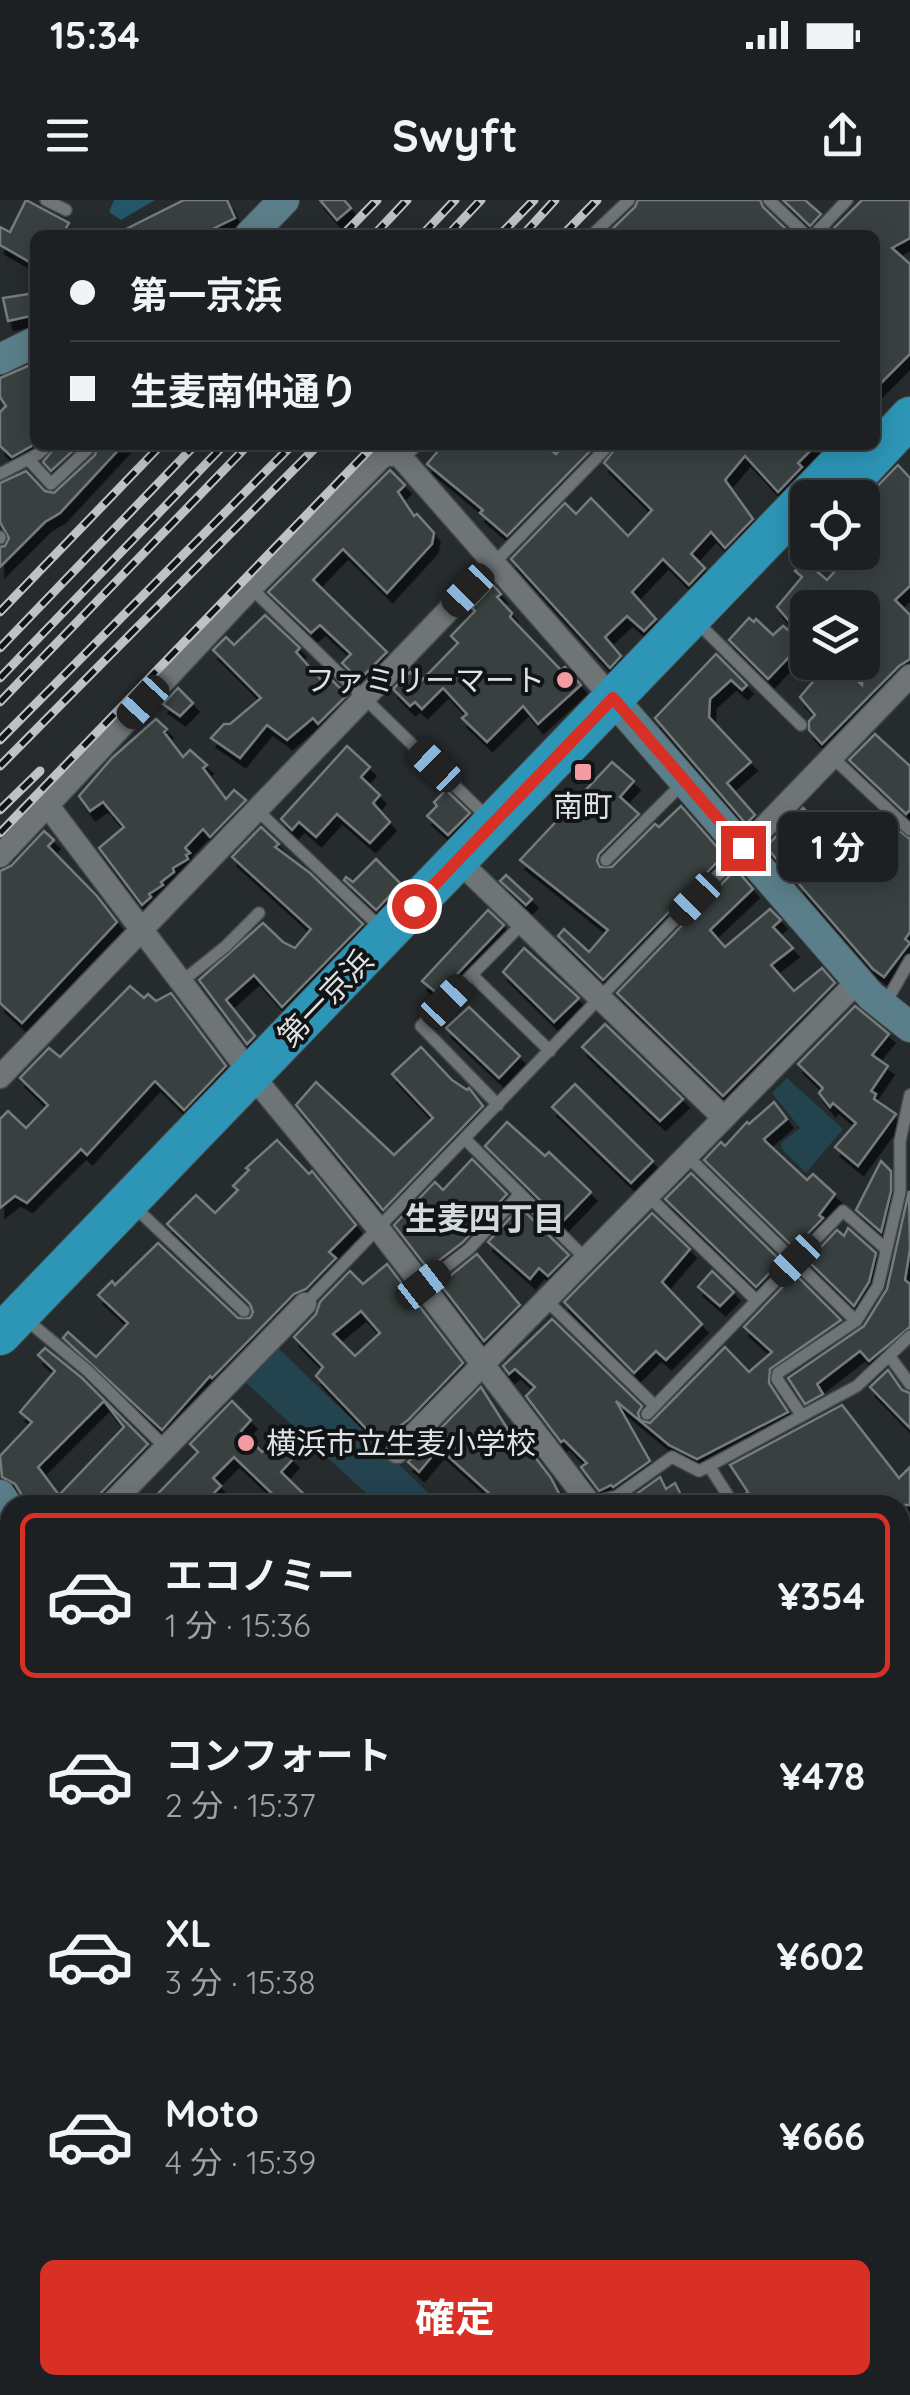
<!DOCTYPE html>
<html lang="ja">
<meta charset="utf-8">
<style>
body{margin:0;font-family:Quicksand,"Noto Sans JP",sans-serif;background:#25282a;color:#f1f3f6;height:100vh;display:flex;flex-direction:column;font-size:38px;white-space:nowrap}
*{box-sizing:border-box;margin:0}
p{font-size:32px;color:#a0a3a5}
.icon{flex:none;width:55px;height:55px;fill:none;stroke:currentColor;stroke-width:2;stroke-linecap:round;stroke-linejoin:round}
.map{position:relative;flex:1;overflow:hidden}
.details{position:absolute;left:0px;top:1295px;width:910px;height:900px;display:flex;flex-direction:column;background:#1c2022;border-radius:30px 30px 0 0;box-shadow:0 5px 25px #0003,0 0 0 2px #3a3e40}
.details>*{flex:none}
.banner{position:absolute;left:30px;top:30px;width:850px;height:220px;border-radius:15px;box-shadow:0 5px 25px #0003,0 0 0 2px #3a3e40;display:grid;align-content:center;height:220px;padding:0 40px;background:#1c2022}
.buttons{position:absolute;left:790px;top:280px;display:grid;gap:20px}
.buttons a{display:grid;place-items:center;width:90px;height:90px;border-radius:15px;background:#1c2022;box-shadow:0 5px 25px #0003,0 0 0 2px #3a3e40;font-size:50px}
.end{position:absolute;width:45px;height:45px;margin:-22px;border:12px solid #d93025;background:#fff;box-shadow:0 0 0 5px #fff}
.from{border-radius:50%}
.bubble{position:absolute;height:70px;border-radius:15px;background:#1c2022;box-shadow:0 5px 25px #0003,0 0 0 2px #3a3e40;font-size:32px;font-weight:700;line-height:70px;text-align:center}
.car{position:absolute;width:30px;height:60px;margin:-30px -15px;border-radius:12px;box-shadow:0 0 8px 2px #0007;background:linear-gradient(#222 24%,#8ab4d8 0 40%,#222 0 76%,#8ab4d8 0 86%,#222 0)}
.banner b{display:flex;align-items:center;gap:35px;height:95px;font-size:38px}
.banner b+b{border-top:2px solid #3a3e40}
.banner i{width:25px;height:25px;background:#f1f3f6}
ul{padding:18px 0 0;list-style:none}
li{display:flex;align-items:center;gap:30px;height:165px;margin:0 20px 15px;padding:0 20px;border:5px solid transparent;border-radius:15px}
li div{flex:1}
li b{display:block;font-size:38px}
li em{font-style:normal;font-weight:700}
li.active{border-color:#d93025}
li>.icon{width:90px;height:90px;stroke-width:1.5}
.primary-button{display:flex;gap:20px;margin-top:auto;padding:20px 40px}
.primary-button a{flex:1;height:115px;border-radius:15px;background:#d93025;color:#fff;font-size:40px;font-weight:700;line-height:115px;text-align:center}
.status{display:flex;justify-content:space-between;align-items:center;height:70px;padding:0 50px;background:#1c2022;direction:ltr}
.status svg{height:28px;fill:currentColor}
header{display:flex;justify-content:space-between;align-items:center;height:130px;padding:0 40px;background:#1c2022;font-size:45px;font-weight:700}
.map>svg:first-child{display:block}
.green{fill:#23434e}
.forest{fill:#235668}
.building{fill:#393f41;stroke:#757b7d;stroke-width:2.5;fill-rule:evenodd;filter:url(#shadow)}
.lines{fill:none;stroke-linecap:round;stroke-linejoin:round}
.lane-casing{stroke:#454a4c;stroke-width:14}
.street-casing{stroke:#454a4c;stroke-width:25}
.secondary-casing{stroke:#454a4c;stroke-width:32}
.primary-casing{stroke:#454a4c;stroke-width:38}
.highway-casing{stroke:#454a4c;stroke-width:42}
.lane{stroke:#6f7577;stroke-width:11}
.street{stroke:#6f7577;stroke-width:22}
.secondary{stroke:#5b7f8a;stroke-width:30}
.primary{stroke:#47899d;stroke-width:35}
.highway{stroke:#2d96b7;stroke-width:40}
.rail-casing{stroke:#bec2c4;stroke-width:9}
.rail{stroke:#111314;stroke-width:5;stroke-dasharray:15;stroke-linecap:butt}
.route{stroke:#d93025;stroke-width:12}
.poi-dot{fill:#f49aa3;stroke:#111314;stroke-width:4}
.labels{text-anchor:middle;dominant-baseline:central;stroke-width:8;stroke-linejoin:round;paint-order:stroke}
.poi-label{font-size:30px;fill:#dfe2e4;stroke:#111314;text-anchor:end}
.street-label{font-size:30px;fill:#dfe2e4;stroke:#111314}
.neighbourhood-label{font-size:32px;font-weight:bold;fill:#d3dadd;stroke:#111314}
</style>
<div class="status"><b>15:34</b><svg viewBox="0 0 49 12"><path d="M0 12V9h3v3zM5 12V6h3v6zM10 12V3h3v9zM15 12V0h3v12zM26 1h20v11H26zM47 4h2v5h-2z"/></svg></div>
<header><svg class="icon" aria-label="menu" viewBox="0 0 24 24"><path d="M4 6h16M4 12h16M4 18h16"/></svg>Swyft<svg class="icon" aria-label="share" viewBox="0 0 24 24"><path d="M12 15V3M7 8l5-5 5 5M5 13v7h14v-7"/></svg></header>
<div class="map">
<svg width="910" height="2195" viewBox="0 0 910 2195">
<defs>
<filter id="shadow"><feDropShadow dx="5.5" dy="9" stdDeviation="0" flood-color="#0009"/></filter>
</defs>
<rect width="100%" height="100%" fill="#262b2e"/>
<g class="green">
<path d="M787 878 843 929 806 973 781 948 782 942 800 928 772 893Z"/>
<path d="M278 1148 441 1305H379L243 1180Z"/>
<path d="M910 1678V1767L900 1774V1684Z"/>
<path d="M85 2185H210L186 2195H58Z"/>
</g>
<path class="forest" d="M114 0H155L121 20 109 12Z"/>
<g class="building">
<path d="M26 0 69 23 62 35H35V65L0 45V27L10 32Z"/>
<path d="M184 0H227L235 18 200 35H114Z"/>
<path d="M320 0H344L351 8 337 20Z"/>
<path d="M638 0H760L763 7 792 35H606L635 7Z"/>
<path d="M783 0H805L821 14 810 26Z"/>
<path d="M862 0H910V38L892 48 910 64V154L875 189V35H827Z"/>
<path d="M35 93V115L8 121 3 98Z"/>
<path d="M35 163V244L12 257 0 246V212L6 206 0 197V178Z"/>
<path d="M57 245 77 247 51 271 43 262Z"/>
<path d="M98 245H123L60 313 45 322 0 367V347L5 346 9 338 0 322V283L26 271 45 291 54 293 95 255Z"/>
<path d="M443 245H544L556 254 565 245H596L507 336 480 313 483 310 427 264Z"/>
<path d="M618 245H816L798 263 802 267 778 292 745 256 725 280 753 319 725 348 711 332 691 354 705 368 689 385 663 359 632 392 656 419 644 431 627 416 605 437 621 456 610 468 511 359 565 303 576 314 591 298 628 336 652 310 604 263Z"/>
<path d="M898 265 910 278V386L895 400 910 415V459L899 466 822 544 809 530V521L815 515 800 497 816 478 791 455 768 479 729 440 749 418 754 422 756 419 773 435 783 426 808 446V462H837L862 485V408H808L790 422 777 407 802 377 795 371 806 362 827 380 845 360 839 352H862V302Z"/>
<path d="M390 270 405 285 398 292 414 316 417 314 434 333 432 344 387 393 343 349 313 380 387 452 359 480 342 463 351 454 320 425 311 433 268 392Z"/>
<path d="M493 385 501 394 497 397 512 413 510 417 561 470 565 467 581 485 538 524 523 506 487 542 462 518 467 514 443 488 422 509 415 502 410 506 393 489 410 472 420 482 458 443 451 436 475 411 472 408Z"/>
<path d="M265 415 300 448 296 452 324 483 329 477 347 495 318 524 313 518 287 540 267 525 240 558 211 538 224 524H230L261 498 213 450 226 437 234 445Z"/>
<path d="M716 454 747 485 742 490 731 480 710 499 709 517 751 562 727 583 755 615 746 624 655 518Z"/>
<path d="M178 488 193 503 180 516 163 504Z"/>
<path d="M156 519 167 529 164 532 183 557 190 550 207 565 203 568 226 599 234 590 246 600 210 637 203 629 185 648 190 653 186 655 188 659 173 668 174 672 161 682 163 685 149 694 151 697 142 705 99 648 124 627 103 602 90 611 79 596 112 558Z"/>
<path d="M875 534 910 566V610L906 614 849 560Z"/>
<path d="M347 546 370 567 361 577 380 595 373 603 390 622 370 643 337 614 316 637 299 622 292 630 281 619Z"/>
<path d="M612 562 634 581 620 597 639 614 599 654 597 661 600 667H612L655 624 659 627 681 606 724 655 603 780 558 736 564 729 589 752 608 730 520 660Z"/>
<path d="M446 590 470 613 448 635 427 616 437 606 434 602Z"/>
<path d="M803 608 850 655 882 617 910 639V732L905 739 910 743 884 777 873 769 799 684 824 663 803 642 780 663 766 647Z"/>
<path d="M261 627 279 644 275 647 310 673 363 724 282 807 254 775 226 800 255 836 247 844 199 780 263 723 283 742 295 748 311 729 232 657Z"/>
<path d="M44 631 54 640 48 646 97 696 117 722 22 823 0 803V671L11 666Z"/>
<path d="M376 659 401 684 376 710 344 680 346 677 353 682Z"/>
<path d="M736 669 753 689 710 730 725 747 770 709 781 720 773 727 793 748 771 765 794 791 822 768 835 783 723 896 617 793Z"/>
<path d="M506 675 532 699 526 705 500 681Z"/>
<path d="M488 710 504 725 438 794 422 781Z"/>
<path d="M524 748 579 798 554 822 503 772Z"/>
<path d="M130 786 144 798 148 794 156 801 171 793 226 866 184 910 155 881 87 955 81 949 27 1003 15 996 0 1008V919L8 911 26 928 48 905 20 878 49 848 60 857Z"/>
<path d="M855 806 889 834 872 855 888 866 871 891 876 894 874 899 896 914 858 966 835 947 856 923 833 903 830 907 819 893 823 888 798 864Z"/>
<path d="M469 807 520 856 499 878 446 828Z"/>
<path d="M605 824 683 899 660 921 582 847Z"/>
<path d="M421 847 452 880 467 890 469 888 483 906 383 1010 296 905 316 882 394 955 433 918 392 874Z"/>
<path d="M575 884 653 961 631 983 552 907Z"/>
<path d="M774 902 787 919 764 939 766 942 807 980 813 974 835 994 819 1015 823 1018 794 1048 704 960 721 942 725 946 747 922 749 924Z"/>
<path d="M507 922 545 956 549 952 591 992 562 1022 485 946Z"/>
<path d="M277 940 309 974 312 971 356 1025 329 1052 336 1058 306 1089 294 1094 212 1178 210 1176 162 1230 63 1138 68 1132 96 1157 128 1123 98 1095 112 1081 115 1085 158 1043 238 1118H250L253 1112 250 1104 167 1024 196 995 215 1013 238 990 233 986 249 970 246 968Z"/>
<path d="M472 959 507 994 463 1042 428 1069 394 1025 435 982 443 990Z"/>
<path d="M881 961 891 971V991L881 1032 856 1010Z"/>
<path d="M691 973 781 1061 756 1087 665 999Z"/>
<path d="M909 991 910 1049 905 1080 910 1084V1127L869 1161 860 1151 817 1184 823 1194 805 1204 788 1178 864 1126 887 1089Z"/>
<path d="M520 1007 569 1055 548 1076 539 1068 530 1079 488 1042Z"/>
<path d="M652 1013 690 1049 662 1082 702 1124 666 1160 656 1151 634 1173 564 1102Z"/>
<path d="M848 1028 876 1053 869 1082 854 1106 808 1061 837 1030 844 1036Z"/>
<path d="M477 1054 520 1105 484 1141 440 1084Z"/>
<path d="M387 1064 463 1163 408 1220 379 1242 316 1176 323 1167 294 1137 316 1114 320 1102 350 1071 363 1084ZM361 1111 380 1133 355 1156 333 1134Z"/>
<path d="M712 1071 734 1092 720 1106 698 1087Z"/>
<path d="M795 1074 841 1120 770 1169 769 1183 788 1212 697 1259 669 1245 616 1201 650 1261 613 1287 611 1285 599 1291 581 1267 587 1263 564 1240 561 1242 526 1196 535 1187 515 1169 509 1174 503 1166 552 1119 642 1206 638 1213 640 1220 650 1223 725 1147 749 1172 772 1152 744 1127Z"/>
<path d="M45 1148 82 1178 148 1244 99 1295 93 1305H28L15 1284 2 1277 0 1256 32 1222 20 1212 55 1171 38 1155ZM104 1201 124 1227 59 1295 38 1267Z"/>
<path d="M888 1170 902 1190 910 1193V1228L870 1187Z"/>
<path d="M481 1187 517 1244 522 1240 551 1278 565 1305H502L439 1248 419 1272 408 1262Z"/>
<path d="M232 1201 251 1220 241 1231 262 1252 273 1241 293 1259 281 1272 315 1305H284L234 1257 213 1278 221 1286 202 1305H147L198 1252 190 1244Z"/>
<path d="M842 1205 899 1278 910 1267V1305H834L827 1296 811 1305H743L740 1297 748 1292 730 1265Z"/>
<path d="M660 1277 666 1289 675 1283 686 1305H621Z"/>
</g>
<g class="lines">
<defs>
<g id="lane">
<path d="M46 0 66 10"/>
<path d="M769 0 806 35"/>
<path d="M592 35 629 0"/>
<path d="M814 35 847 0"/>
<path d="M29 260 51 284 89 248 86 245"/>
<path d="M0 274 38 254 48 245"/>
<path d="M0 338V337"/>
<path d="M493 364 609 245"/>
<path d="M251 388 488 618"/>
<path d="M706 431 801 525"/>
<path d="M832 557 910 630"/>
<path d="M257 610 381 728"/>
<path d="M606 660 683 583"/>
<path d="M472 775 550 851"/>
<path d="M181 782 225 747 259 713"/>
<path d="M885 804 910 760"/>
<path d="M498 905 421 826 523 723"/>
<path d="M465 939 585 1058"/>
<path d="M687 956 856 1121"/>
<path d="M647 995 756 1100"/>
<path d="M142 1014 244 1111"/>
<path d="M423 1085 469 1049 520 994"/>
<path d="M545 1099 654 1205"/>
<path d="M305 1104 740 652"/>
<path d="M34 1126 88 1171 165 1247"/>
<path d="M890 1157 910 1184"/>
<path d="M647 1214 843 1011 886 1049"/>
<path d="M802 1216 777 1179 778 1173 856 1121 878 1086 900 992V941L910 895"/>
<path d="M709 1266 734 1305"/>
<path d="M589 1303 617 1296 672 1257 699 1271 709 1266 857 1186 910 1136"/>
<path d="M0 1417 10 1407"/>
<path d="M900 1462 910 1482"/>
<path d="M0 1488 10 1497"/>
<path d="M901 1581 910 1576"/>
<path d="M0 1647 10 1642"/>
<path d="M0 1874 10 1890"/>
<path d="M0 2054 10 2050"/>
</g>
<g id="street">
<path d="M399 255 613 499"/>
<path d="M48 606 251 874 378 1028 591 1305"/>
<path d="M743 649 910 476"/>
<path d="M0 656 251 388 384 255H399L409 245"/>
<path d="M471 673 723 917"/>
<path d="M0 877 493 364"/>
<path d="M397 1252 858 781"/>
<path d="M110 1305 305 1104"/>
<path d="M900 1406 910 1400"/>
<path d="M900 1676 910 1669"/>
<path d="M0 1952 10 1947"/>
<path d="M37 2195 64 2185"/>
</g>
<g id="secondary">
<path d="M250 35 284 0"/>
<path d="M0 159 35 142"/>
<path d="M613 499 871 796 910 827"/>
<path d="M0 1295 10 1310"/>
</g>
<path id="primary" d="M0 2179 9 2195"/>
<g id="highway">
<path d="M848 284 910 217"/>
<path d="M0 1135 857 245"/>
</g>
</defs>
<use href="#lane" class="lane-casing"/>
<use href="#street" class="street-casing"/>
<use href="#secondary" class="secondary-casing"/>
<use href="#primary" class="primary-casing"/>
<use href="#highway" class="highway-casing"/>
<use href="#lane" class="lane"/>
<use href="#street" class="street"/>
<use href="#secondary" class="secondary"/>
<use href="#primary" class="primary"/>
<use href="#highway" class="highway"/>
<defs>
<g id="rail">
<path d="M343 35 377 0"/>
<path d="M374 35 407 0"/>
<path d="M422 35 455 0"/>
<path d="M448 35 481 0"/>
<path d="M500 35 534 0"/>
<path d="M523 35 555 0"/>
<path d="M563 35 597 0"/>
<path d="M0 412 161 245"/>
<path d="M0 448 195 245"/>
<path d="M0 478 224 245"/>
<path d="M0 502 248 245"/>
<path d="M0 540 292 245"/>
<path d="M0 566 318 245"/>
<path d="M0 610 40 571"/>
<path d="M0 633 374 245"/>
</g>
</defs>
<use href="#rail" class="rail-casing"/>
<use href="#rail" class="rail"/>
</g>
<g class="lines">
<path class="route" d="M414 706 613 498 743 648"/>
</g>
<g class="poi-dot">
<circle cx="565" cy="480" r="10"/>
<rect x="573" y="562" width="20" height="20" rx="5"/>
<circle cx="246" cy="1243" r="10"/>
</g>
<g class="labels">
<g class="poi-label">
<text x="545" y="480">ファミリーマート</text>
<text x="583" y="606" text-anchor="middle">南町</text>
<text x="266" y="1243" text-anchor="start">横浜市立生麦小学校</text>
</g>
<g class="street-label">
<text transform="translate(325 798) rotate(-46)">第一京浜</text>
</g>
<g class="neighbourhood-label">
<text x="485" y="1018">生麦四丁目</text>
</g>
</g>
</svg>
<div class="buttons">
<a><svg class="icon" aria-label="locate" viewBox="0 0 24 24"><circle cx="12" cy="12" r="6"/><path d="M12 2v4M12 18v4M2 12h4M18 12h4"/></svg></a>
<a><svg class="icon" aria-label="layers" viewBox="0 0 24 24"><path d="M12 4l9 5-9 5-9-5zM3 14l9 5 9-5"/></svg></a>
</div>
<i class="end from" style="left:414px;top:706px"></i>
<i class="end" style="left:743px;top:648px"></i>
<div class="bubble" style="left:778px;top:612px;width:120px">1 分</div>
<i class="car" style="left:468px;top:390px;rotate:224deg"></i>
<i class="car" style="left:143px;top:502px;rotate:223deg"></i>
<i class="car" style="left:435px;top:566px;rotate:314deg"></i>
<i class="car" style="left:695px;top:699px;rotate:224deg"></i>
<i class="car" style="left:446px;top:801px;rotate:44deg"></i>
<i class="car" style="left:795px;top:1060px;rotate:224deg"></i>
<i class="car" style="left:423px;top:1085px;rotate:52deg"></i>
<div class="banner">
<b><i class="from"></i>第一京浜</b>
<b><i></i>生麦南仲通り</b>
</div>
<section class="details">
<ul>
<li class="active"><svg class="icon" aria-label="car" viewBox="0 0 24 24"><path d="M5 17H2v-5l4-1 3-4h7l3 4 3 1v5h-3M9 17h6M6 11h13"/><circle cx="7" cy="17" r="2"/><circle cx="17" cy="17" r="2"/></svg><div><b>エコノミー</b><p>1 分 · 15:36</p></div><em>¥354</em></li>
<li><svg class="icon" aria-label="car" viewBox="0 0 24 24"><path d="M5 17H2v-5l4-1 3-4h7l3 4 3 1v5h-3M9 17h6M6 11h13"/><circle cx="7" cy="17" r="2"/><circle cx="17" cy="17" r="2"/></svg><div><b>コンフォート</b><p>2 分 · 15:37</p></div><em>¥478</em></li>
<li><svg class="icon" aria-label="car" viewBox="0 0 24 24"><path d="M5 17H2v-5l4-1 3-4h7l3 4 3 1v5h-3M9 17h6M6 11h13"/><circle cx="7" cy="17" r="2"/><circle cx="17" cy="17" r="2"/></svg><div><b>XL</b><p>3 分 · 15:38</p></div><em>¥602</em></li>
<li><svg class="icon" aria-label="car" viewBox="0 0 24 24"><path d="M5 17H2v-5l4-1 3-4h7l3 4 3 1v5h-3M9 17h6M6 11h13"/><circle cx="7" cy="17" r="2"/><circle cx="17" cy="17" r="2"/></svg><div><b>Moto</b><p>4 分 · 15:39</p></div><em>¥666</em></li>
</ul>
<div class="primary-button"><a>確定</a></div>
</section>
</div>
